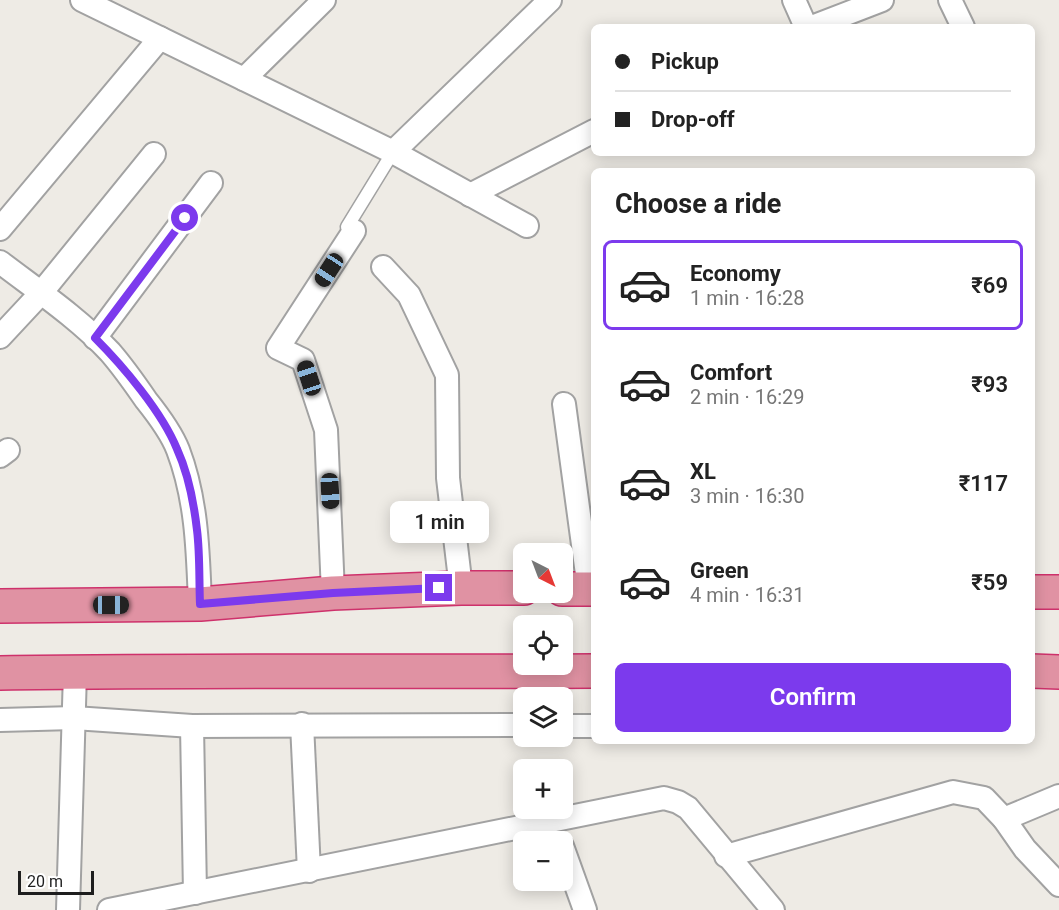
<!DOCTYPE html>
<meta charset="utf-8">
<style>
body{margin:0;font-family:Roboto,sans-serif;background:#f2f2f2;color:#222;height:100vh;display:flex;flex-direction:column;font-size:22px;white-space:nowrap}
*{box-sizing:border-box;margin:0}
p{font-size:20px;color:#767676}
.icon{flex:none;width:33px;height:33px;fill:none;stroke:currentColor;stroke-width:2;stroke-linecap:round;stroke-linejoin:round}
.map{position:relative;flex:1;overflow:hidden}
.panel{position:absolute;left:591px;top:168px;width:444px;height:576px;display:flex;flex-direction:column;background:#fff;border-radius:9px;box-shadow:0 3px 15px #0003}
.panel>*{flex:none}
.banner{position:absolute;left:591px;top:24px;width:444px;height:132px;border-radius:9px;box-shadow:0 3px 15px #0003;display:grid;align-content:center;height:132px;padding:0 24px;background:#fff}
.needle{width:39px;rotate:138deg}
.buttons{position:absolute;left:513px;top:543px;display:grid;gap:12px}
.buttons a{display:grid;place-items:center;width:60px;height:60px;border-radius:9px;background:#fff;box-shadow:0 3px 15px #0003;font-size:30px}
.scale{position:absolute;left:18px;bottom:15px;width:76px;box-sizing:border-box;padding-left:6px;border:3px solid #1e1e1e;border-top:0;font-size:16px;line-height:21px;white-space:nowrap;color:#1e1e1e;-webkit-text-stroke:4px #fff;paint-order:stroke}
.end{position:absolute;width:27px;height:27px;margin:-14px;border:8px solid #7c3aed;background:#fff;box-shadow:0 0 0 3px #fff}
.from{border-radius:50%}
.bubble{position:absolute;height:42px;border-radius:9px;background:#fff;box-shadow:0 3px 15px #0003;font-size:20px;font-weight:600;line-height:42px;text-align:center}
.car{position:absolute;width:18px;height:36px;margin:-18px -9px;border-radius:8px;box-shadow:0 0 4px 2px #0007;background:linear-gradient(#222 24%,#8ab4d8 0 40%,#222 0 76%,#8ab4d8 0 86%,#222 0)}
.banner b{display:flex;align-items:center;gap:21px;height:57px;font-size:22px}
.banner b+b{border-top:2px solid #e0e0e0}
.banner i{width:15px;height:15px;background:#222}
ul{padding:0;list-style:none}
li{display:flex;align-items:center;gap:18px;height:90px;margin:0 12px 9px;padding:0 12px;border:3px solid transparent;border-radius:9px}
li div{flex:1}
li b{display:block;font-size:22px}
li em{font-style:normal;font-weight:600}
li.on{border-color:#7c3aed}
li>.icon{width:54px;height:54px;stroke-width:1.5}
h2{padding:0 24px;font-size:27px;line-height:72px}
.cta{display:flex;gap:12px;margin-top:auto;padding:12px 24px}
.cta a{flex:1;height:69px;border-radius:9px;background:#7c3aed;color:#fff;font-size:24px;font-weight:600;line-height:69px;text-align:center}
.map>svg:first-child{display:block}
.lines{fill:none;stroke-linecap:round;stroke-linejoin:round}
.lane-casing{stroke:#a2a2a2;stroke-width:15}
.street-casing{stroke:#a2a2a2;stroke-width:26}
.highway-casing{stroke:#ce316b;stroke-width:36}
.lane{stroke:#fff;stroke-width:12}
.street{stroke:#fff;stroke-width:22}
.highway{stroke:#e092a3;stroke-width:33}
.route{stroke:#7c3aed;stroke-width:8}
</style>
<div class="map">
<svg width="1059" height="910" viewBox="0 0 1059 910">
<rect width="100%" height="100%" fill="#eeebe5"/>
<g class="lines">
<defs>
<path id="lane" d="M347 227 393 152"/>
<g id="street">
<path d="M82 0 393 152 527 226"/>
<path d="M794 0 806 27"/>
<path d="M950 0 963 27"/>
<path d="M812 27 882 0"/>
<path d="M244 79 324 0"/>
<path d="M393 152 550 0"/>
<path d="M470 195 594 131"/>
<path d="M0 229 160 38"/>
<path d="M0 262C38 291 78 318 110 352 123 367 135 384 146 400 158 415 171 432 178 450 197 500 198 552 200 604"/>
<path d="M383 267 409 295 447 375 448 478 461 588"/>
<path d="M0 337 41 293 154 154"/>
<path d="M95 338 211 183"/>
<path d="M564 404 589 589"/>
<path d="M0 456 8 450"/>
<path d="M333 593 326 430 303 360 278 348 354 231"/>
<path d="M0 720 74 718 192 726 524 725"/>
<path d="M302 724 309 871"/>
<path d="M192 726 195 893"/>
<path d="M562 726H594"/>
<path d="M1004 819 1025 849 1059 885"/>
<path d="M562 846 585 910"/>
<path d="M726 856 953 792 984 798 1004 819 1059 796"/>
<path d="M68 910 75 672"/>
<path d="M109 910 664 798 678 802 688 808 773 910"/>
</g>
<g id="highway">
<path d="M562 589H594"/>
<path d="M1032 592H1059"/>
<path d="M0 606 200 604 333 593 461 588H524"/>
<path d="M1032 671 1059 672"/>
<path d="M0 673C198 670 396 672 594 671"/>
</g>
</defs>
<use href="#lane" class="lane-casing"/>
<use href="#street" class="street-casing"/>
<use href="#highway" class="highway-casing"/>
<use href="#lane" class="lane"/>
<use href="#street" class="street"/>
<use href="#highway" class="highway"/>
</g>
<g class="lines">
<path class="route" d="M185 218 95 338C123 366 162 412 177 449 188 473 194 504 197 530 200 554 199 580 200 604L333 593 439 588"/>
</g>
</svg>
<div class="buttons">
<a><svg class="needle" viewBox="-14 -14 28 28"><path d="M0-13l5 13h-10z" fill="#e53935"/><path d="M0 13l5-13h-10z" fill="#767676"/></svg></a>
<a><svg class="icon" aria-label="locate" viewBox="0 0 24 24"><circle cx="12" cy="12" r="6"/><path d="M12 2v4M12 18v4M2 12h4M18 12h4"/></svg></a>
<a><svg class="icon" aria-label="layers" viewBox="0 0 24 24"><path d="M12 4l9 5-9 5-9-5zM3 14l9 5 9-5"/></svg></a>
<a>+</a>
<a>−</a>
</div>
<div class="scale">20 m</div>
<i class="end from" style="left:185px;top:218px"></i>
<i class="end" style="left:439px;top:588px"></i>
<div class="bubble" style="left:390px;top:501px;width:99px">1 min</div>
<i class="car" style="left:329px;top:270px;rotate:213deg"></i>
<i class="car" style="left:309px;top:378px;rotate:342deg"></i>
<i class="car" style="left:330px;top:491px;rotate:177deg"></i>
<i class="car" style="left:111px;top:605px;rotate:90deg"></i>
<div class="banner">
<b><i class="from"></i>Pickup</b>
<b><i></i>Drop-off</b>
</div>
<section class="panel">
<h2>Choose a ride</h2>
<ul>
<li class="on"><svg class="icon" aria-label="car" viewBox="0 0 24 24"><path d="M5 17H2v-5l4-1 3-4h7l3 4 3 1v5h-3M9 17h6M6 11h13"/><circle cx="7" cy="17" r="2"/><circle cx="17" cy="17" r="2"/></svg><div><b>Economy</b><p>1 min · 16:28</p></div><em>₹69</em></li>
<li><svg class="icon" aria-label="car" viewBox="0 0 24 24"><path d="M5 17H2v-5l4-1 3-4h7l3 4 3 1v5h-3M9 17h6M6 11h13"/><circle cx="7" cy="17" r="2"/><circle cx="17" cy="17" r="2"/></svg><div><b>Comfort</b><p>2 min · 16:29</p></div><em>₹93</em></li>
<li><svg class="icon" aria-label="car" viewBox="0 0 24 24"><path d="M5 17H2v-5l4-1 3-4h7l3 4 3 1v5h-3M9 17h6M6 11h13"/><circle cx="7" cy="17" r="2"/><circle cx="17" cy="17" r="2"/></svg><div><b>XL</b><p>3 min · 16:30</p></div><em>₹117</em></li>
<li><svg class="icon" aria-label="car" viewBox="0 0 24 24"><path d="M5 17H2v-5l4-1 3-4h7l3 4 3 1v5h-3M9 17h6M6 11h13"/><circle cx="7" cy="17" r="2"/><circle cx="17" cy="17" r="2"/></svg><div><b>Green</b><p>4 min · 16:31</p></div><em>₹59</em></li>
</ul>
<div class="cta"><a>Confirm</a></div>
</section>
</div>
